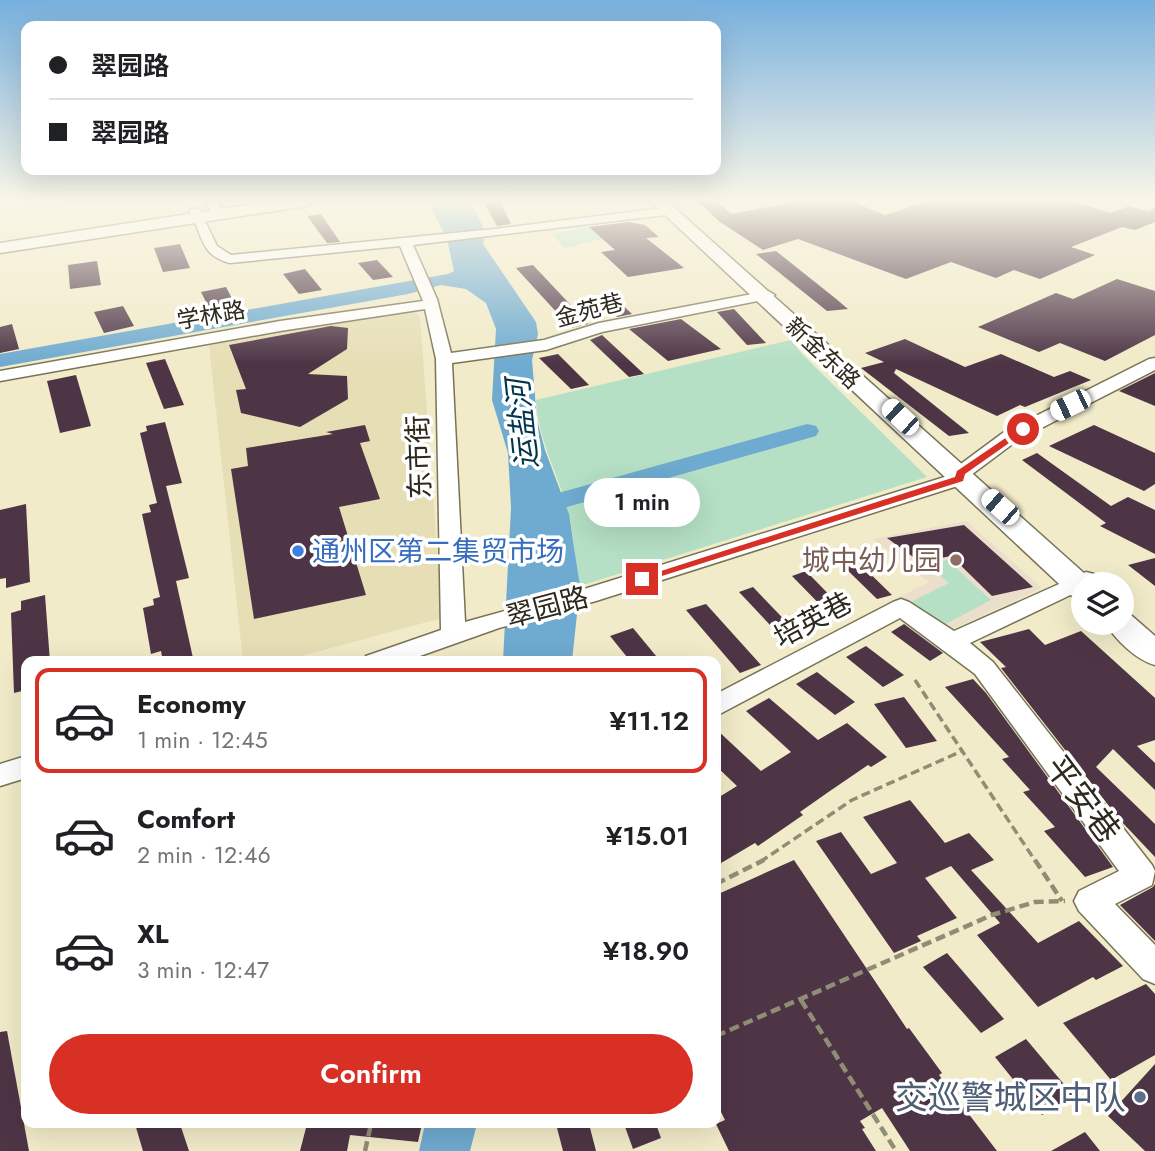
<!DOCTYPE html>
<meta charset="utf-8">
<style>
body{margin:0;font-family:Jost,"Noto Sans SC",sans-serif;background:#f6f6f6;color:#202124;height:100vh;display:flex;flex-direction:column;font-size:26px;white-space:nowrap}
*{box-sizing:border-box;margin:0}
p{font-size:23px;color:#757577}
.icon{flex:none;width:38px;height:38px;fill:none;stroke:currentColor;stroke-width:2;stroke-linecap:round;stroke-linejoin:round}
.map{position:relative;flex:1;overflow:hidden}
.sheet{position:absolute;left:21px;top:656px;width:700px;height:472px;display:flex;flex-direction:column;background:#fff;border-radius:14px;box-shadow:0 7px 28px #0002}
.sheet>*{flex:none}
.banner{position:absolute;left:21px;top:21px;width:700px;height:154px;border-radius:14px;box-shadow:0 7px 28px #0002;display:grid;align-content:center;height:154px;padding:0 28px;background:#fff}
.buttons{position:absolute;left:1071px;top:572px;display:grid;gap:14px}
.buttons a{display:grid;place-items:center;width:63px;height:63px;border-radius:50%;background:#fff;box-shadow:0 7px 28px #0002;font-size:35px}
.end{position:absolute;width:32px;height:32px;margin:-16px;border:9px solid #d93025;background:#fff;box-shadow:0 0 0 4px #fff}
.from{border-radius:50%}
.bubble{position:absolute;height:49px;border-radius:24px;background:#fff;box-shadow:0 7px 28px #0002;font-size:23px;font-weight:600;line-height:49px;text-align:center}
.car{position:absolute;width:21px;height:42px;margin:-21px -10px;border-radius:9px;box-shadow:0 0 5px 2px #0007;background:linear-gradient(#fff 24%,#345 0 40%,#fff 0 76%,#345 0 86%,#fff 0)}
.banner b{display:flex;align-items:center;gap:24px;height:66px;font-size:26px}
.banner b+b{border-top:2px solid #e0e0e0}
.banner i{width:18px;height:18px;background:#202124}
ul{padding:12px 0 0;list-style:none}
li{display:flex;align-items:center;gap:21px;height:105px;margin:0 14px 10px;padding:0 14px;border:4px solid transparent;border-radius:14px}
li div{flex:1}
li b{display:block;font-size:26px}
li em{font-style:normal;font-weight:600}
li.current{border-color:#d93025}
li>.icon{width:63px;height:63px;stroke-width:1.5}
.action{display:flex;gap:14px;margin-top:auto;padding:14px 28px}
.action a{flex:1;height:80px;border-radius:42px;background:#d93025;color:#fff;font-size:28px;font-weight:600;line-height:80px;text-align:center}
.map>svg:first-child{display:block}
.built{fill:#e6deb5}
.education{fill:#ebdeca}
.green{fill:#b5e0c5}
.water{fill:#6fabd0}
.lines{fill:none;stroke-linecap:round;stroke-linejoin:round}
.river{fill:#6fabd0;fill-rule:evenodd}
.building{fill:#4e3546}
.minor-casing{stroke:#797356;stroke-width:3}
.major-casing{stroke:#797356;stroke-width:3}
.path-far1{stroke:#918d75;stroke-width:3.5;stroke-dasharray:9 4.5;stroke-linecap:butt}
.path{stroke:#918d75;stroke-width:4.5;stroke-dasharray:10 5;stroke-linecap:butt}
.minor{fill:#fff;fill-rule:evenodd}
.major{fill:#fff;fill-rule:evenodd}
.route{fill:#d93025}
.shop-dot{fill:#3f7fe0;stroke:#fff;stroke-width:2.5}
.education-dot{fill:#8d6e63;stroke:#fff;stroke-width:2.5}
.service-dot{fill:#5c6f8a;stroke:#fff;stroke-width:2.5}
.labels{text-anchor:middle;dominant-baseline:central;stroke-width:7;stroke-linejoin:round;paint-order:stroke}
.far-street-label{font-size:23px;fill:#2c291d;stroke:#fff}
.street-label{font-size:28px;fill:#2c291d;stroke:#fff}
.shop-label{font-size:28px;fill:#366cbe;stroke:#fff;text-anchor:start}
.education-label{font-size:28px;fill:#785e54;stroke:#fff;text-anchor:end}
.water-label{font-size:30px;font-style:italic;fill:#00354e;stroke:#fff}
.near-street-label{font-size:33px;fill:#2c291d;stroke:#fff}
.near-service-label{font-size:33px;fill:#4e5e75;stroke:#fff;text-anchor:end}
</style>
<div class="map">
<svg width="1155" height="1151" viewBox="0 0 1155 1151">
<rect width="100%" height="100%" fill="#f1ebc9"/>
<path class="built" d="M402 311 415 312 420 317 442 618 283 661H243L209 345Z"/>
<path class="education" d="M966 521 1042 588 946 632 898 598 929 582 873 539Z"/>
<g class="green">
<path d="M589 227 603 239 564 248 553 234Z"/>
<path d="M791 340 802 354 927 477 580 586C576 563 574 538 569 516 560 476 538 442 536 400Z"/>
<path d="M947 560 991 600 942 626 911 602 949 583 926 564Z"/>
</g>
<g class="water">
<path d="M428 201H469C477 215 487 228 483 244L536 322 538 334 532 360 537 420 545 450 569 514 580 586 572 661H503L511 508 508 453 492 400 496 329 486 303 466 289 441 285 408 294 0 367V354L448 274 454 271 447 239Z"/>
<path d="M425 1124H477L470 1151H419Z"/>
</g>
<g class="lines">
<path class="river" d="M807 424 816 426 819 431 816 436 532 517 522 515 518 509 522 503Z"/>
</g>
<g class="building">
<path d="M483 201H500L511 224 497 226Z"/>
<path d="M697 201H716L731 214 799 201H851L885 215 928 201H1071L1111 213 1129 206 1148 211 1155 208V222L1135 230 1122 227 1071 247 1095 255 1040 279 1014 270 996 278 951 262 906 279 798 239 763 250 720 222Z"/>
<path d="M321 214 340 242 327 243 307 216Z"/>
<path d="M629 222 645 225 659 237 646 238 684 268 628 277 601 252 615 250 589 227Z"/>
<path d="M180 244 190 268 163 272 154 248Z"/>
<path d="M776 251 835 298 848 309 827 311 756 254Z"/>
<path d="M377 260 393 277 373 280 358 263Z"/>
<path d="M97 261 101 285 70 289 68 265Z"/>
<path d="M533 265 581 316 588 324 571 328 516 268Z"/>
<path d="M305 269 322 290 299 294 283 274Z"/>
<path d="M1117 279 1155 291V335L1105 361 1060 343 1039 352 978 327 1056 293 1073 299Z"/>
<path d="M226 287 237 308 211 312 201 292Z"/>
<path d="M615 298 632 314 617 317 607 307Z"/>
<path d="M123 306 134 326 104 333 94 312Z"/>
<path d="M734 309 766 343 747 345 717 312Z"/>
<path d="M681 319 721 349 668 361 629 329Z"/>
<path d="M12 324 19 349 0 353V327Z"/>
<path d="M331 326 348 328 347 349 308 374 347 376 348 399 300 427 241 413 236 390 246 389 229 345Z"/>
<path d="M602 335 644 374 629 377 590 340Z"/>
<path d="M905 339 965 367 1001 354 1054 377 1070 371 1091 380 1025 407 1020 405 997 416 896 369 894 373 969 433 949 436 861 368 884 362 865 353Z"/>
<path d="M558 354 589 385 571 389 539 358Z"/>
<path d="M165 359 184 405 164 409 146 363Z"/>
<path d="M1155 373V406L1119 391Z"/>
<path d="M76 375 91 426 60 433 47 381Z"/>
<path d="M165 422 182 483 166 486 189 578 176 581 193 658 179 662H163L161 651 151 654 143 608 154 605 153 599 160 597 142 514 151 512 149 505 157 503 140 433 147 431 146 426Z"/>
<path d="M365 425 370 441 360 443 380 499 339 507 366 595 254 619 231 469 248 466 246 448 333 434 326 432Z"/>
<path d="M1094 425 1155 453V484L1144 491 1049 446Z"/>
<path d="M1037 453 1111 506 1128 497 1155 510V554L1100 526 1106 523 1022 460Z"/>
<path d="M26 504 30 582 6 588V578L0 579V510Z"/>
<path d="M964 525 1033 587 992 596 951 556 920 562 887 538Z"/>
<path d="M852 556 892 595 877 599 837 560Z"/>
<path d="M1155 558V586L1128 565Z"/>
<path d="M806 571 848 614 833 618 792 576Z"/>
<path d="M753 587 801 637 786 642 739 592Z"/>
<path d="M45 595 50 662H26V690L14 693 11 613 21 610V601Z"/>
<path d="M706 604 761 665 740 673 686 610Z"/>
<path d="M904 624 943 653 930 661 891 632Z"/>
<path d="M633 628 661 662H631L610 636Z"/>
<path d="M1029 629 1045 645 1081 631 1155 698V740L1137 746 1155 763V790L1113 749 1096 767 1155 824V857L1120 820 1001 668 1006 667 980 642Z"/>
<path d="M866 646 904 675 883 687 846 657Z"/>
<path d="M817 672 855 702 835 715 796 684Z"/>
<path d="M973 679 986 693 1113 867 1085 877 1044 831 1055 827 1023 792 1030 790 1002 759 1009 757 945 687Z"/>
<path d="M904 697 937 741 906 748 874 704Z"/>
<path d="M769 698 818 740 847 723 887 757 871 767 868 765 827 793 800 812 803 815 758 846 755 843 716 866V799L737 786 716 766V729L761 771 791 752 746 711Z"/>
<path d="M910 800 945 843 969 833 994 860 971 870 1038 943 1079 921 1123 966 1096 980 1093 977 1038 1007 977 935 1000 923 951 866 925 878 957 918 917 936 921 941 894 953 816 841 841 832 871 874 897 863 863 817Z"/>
<path d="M794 860 907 1029 909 1028 942 1073 939 1075 997 1151H910L882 1108 860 1121 865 1128 862 1129 876 1151H729L716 1124 725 1120 716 1102V895Z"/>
<path d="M1155 884V941L1120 905 1153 887Z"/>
<path d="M947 953 1004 1019 981 1033 923 967Z"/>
<path d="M1146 984 1155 994V1055L1111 1080 1063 1023Z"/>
<path d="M7 1031 29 1151H0V1032Z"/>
<path d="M1026 1039 1073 1095 1042 1115 995 1057Z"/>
<path d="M1155 1064V1151H1145L1108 1116Z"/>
<path d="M135 1124H180L189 1151H143Z"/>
<path d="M307 1124H422L418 1142 350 1135 347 1151H300Z"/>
<path d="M556 1124H589L596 1151H563Z"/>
<path d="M624 1124H656L661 1138 633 1149Z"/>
<path d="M1085 1132 1100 1151H1051Z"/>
</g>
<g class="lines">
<defs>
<g id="minor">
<path d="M206 201H218L223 214 221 217H213Z"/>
<path d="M670 207 676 211 674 214 413 245 437 299 451 353 544 340 599 323 768 291 775 295 768 299 602 332 546 350 452 363 465 622 581 590 951 475 954 469 1004 432 1149 359 1155 358V370L1018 440 971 475 967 483 596 601 499 628 403 662H363L366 656 441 630 436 359 425 309 280 331 0 381V371L280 321 423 301 400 246 230 263C199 255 204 235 189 212L191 209H199L217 246 231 255 494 229Z"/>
<path d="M1086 572 1094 574 1097 579 1094 584H1083V589L970 643 993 662 1152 865 1155 871 1152 885 1115 904 1155 945V984L1143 979 1079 911 1074 901 1079 891 1119 871 975 674 900 618 716 716V694L893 602 901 599 909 602 954 631Z"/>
<path d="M26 756V778L0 786V764Z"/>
</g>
<g id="major">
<path d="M273 201H314L307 206 0 253V243Z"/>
<path d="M650 201H667L1094 582 1095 584H1083V599L1072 596Z"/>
<path d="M1122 613 1132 616 1155 636V665C1136 660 1116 640 1105 623H1122Z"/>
</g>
</defs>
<use href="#minor" class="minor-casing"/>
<use href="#major" class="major-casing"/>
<g class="path-far1">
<path d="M915 680 1036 862"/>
<path d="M760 862 852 800 962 751"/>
</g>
<g class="path">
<path d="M1035 860 1062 901"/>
<path d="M716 884 764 860"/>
<path d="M801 1000 896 1151"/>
<path d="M716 1036 992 915 1035 902 1065 901"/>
<path d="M365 1151 371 1124"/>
</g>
<use href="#minor" class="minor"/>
<use href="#major" class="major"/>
</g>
<linearGradient id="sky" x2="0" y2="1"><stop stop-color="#77b0de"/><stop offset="0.55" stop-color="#f9f6e7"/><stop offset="1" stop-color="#f9f6e7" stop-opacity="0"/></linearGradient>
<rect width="1155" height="363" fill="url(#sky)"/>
<path class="route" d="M1023 426 1026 427V431L965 474 963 481 646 581 636 579 955 477 957 471Z"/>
<circle class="shop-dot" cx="298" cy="551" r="7"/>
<circle class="education-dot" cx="956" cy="560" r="7"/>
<circle class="service-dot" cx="1140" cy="1097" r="7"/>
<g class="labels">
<g class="far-street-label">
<text transform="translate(589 310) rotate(-15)">金苑巷</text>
<text transform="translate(211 315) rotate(-10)">学林路</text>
<text transform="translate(823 353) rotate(43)">新金东路</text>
</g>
<g class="street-label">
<text transform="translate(419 457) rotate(-92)">东市街</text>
<text transform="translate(547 607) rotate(-15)">翠园路</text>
<text transform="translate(813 620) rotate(-28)">培英巷</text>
</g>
<g class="shop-label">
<text x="312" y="551">通州区第二集贸市场</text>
</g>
<g class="education-label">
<text x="942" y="560">城中幼儿园</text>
</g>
<g class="water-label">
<text transform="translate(522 424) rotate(-96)">运盐河</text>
</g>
<g class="near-street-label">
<text transform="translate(1083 799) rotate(53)">平安巷</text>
</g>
<g class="near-service-label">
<text x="1126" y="1097">交巡警城区中队</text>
</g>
</g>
</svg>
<div class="buttons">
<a><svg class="icon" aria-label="layers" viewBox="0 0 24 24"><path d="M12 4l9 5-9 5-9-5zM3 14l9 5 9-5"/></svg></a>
</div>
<i class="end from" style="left:1023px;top:429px"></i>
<i class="end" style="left:642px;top:579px"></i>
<div class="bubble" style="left:584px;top:478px;width:116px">1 min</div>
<i class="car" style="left:1070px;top:405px;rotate:244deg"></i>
<i class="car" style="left:900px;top:417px;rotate:313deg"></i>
<i class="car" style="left:1000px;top:507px;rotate:311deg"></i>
<div class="banner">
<b><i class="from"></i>翠园路</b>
<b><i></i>翠园路</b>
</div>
<section class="sheet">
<ul>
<li class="current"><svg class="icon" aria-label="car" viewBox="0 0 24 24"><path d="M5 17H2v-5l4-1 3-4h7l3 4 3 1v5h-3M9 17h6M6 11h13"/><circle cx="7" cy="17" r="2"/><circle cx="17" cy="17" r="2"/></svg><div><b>Economy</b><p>1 min · 12:45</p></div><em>¥11.12</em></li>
<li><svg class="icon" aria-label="car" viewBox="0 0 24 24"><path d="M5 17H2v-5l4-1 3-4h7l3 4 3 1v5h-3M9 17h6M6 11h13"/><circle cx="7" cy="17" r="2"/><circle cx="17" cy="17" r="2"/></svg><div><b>Comfort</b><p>2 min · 12:46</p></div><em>¥15.01</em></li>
<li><svg class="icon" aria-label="car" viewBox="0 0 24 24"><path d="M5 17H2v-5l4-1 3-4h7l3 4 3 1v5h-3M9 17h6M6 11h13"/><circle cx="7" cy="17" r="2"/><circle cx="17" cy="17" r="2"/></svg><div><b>XL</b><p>3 min · 12:47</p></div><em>¥18.90</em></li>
</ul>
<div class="action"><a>Confirm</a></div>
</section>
</div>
